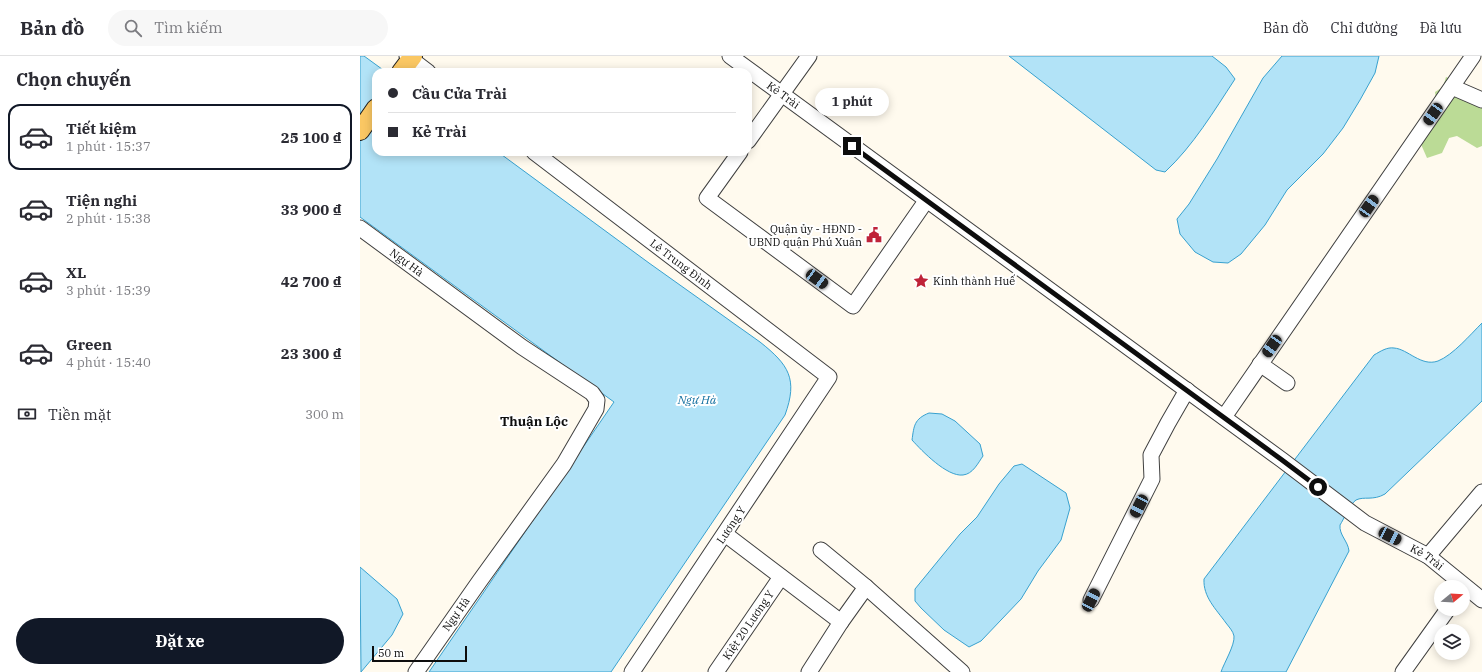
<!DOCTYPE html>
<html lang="vi">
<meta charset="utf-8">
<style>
body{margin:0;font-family:"IBM Plex Serif",serif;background:#f7f7f7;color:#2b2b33;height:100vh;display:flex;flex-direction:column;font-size:15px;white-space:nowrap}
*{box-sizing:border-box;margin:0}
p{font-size:13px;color:#7c7c81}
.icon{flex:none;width:22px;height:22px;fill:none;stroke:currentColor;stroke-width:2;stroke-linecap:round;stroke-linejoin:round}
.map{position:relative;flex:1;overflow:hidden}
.sheet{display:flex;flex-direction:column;background:#fff;width:360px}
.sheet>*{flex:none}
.top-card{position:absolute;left:12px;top:12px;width:380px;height:88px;border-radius:12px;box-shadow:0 2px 10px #0003;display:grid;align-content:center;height:88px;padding:0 16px;background:#fff}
.needle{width:26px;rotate:72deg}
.buttons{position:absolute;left:1074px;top:524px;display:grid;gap:8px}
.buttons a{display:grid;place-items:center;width:36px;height:36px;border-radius:50%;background:#fff;box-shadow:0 2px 10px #0003;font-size:20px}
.scale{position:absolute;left:12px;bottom:10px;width:95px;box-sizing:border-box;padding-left:4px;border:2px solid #0d0d0d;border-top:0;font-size:11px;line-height:14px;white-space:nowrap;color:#0d0d0d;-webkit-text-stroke:3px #fff;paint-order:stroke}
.end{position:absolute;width:18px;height:18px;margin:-9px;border:5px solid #0d0d0d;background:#fff;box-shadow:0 0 0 2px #fff}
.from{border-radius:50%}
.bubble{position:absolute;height:28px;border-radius:14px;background:#fff;box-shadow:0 2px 10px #0003;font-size:13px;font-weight:700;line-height:28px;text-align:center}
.car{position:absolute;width:12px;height:24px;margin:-12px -6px;border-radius:5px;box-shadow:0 0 3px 1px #0007;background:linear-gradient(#222 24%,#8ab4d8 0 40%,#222 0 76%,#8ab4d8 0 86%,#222 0)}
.top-card b{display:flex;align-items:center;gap:14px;height:38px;font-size:15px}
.top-card b+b{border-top:1px solid #e1e1e2}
.top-card i{width:10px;height:10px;background:#2b2b33}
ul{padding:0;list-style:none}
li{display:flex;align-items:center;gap:12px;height:66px;margin:0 8px 6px;padding:0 8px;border:2px solid transparent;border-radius:12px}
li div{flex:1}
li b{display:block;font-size:15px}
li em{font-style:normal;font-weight:700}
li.active{border-color:#111827}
li>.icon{width:36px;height:36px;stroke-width:1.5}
h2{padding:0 16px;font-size:18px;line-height:48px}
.pay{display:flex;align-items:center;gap:10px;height:44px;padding:0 16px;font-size:15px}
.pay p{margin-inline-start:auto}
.cta{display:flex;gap:8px;margin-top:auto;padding:8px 16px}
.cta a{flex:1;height:46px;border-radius:24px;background:#111827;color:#fff;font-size:16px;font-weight:700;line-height:46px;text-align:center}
header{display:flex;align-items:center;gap:24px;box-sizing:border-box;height:56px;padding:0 20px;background:#fff;border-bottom:1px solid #e1e1e2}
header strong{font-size:19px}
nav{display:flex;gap:22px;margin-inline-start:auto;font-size:14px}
.search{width:280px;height:36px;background:#f7f7f7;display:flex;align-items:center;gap:10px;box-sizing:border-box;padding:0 14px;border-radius:22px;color:#7c7c81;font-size:15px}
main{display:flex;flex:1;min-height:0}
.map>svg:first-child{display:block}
.forest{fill:#bbdb96}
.water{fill:#b2e3f7;stroke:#38a1cf}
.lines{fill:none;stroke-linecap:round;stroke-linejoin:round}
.minor-casing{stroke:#404040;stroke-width:17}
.major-casing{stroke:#1e1e1e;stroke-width:20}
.minor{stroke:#fff;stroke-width:15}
.major{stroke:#fac763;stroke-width:18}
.route{stroke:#0d0d0d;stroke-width:5}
.labels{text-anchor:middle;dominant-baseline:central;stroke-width:4;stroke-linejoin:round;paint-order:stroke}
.street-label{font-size:11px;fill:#0d0d0d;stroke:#fff}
.poi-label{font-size:11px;fill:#0d0d0d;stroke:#fff;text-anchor:end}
.water-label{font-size:12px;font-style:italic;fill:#1571a1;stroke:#fff}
.quarter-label{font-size:13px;font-weight:bold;fill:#0d0d0d;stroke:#fff}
</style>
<header>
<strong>Bản đồ</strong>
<div class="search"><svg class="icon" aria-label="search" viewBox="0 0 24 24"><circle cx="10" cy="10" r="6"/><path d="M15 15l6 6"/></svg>Tìm kiếm</div>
<nav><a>Bản đồ</a><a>Chỉ đường</a><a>Đã lưu</a></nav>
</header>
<main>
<section class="sheet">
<h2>Chọn chuyến</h2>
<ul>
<li class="active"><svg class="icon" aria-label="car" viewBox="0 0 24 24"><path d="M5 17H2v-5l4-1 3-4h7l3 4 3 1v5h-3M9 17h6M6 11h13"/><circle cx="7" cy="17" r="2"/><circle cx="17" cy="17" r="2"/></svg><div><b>Tiết kiệm</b><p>1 phút · 15:37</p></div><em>25 100 ₫</em></li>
<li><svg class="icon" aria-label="car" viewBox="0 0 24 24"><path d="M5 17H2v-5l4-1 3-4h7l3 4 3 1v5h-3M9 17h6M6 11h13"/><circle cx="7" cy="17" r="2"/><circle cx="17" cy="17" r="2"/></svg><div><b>Tiện nghi</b><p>2 phút · 15:38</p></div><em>33 900 ₫</em></li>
<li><svg class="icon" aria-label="car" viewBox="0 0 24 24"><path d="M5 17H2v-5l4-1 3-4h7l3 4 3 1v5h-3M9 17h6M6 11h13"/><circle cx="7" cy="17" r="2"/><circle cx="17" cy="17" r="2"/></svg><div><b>XL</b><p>3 phút · 15:39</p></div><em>42 700 ₫</em></li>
<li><svg class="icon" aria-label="car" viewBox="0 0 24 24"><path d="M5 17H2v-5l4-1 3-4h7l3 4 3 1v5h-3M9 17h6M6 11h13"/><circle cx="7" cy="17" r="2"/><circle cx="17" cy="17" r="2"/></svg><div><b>Green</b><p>4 phút · 15:40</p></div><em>23 300 ₫</em></li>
</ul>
<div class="pay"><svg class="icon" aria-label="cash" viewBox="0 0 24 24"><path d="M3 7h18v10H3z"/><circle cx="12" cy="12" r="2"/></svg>Tiền mặt<p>300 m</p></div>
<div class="cta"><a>Đặt xe</a></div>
</section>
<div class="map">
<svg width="1122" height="616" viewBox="0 0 1122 616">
<rect width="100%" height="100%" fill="#fffaee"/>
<path class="forest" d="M1086 21 1101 28 1122 46V90L1117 92 1097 80 1089 82 1082 97 1067 102 1060 86 1077 52 1075 36 1083 31Z"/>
<g class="water">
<path d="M0 0H4L26 16H16V96H138L289 207 400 286C429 309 438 323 425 359L251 616H69L254 346 0 161Z"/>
<path d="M649 0H852L866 11 875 23C854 55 833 90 805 116L796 114Z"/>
<path d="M922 0H1019L1015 17 1000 44 983 72 963 98 927 134 905 169 881 198 868 207 853 206 835 196 820 178 817 163 829 148 857 103 903 22Z"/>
<path d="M1122 267V345L1025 438C1013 445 1004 440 996 444 990 448 984 463 980 469 979 479 988 485 989 495L926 616H861C864 607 875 589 874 580 873 575 869 571 866 567 856 553 843 541 844 523L1014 299C1021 295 1027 291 1034 292 1048 293 1061 311 1078 305 1093 299 1110 279 1122 267Z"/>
<path d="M569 357 582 358 595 365 620 388 623 400C618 407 613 418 603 419 587 421 562 395 552 384 554 370 554 363 569 357Z"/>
<path d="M662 408 706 437 710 452 701 484 678 515 661 543 621 585 609 591 584 574 561 552 555 545V533L600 478 617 461 639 428 654 410Z"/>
<path d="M0 511 37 543 43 558 32 579 1 616Z"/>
</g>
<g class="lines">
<defs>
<g id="minor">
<path d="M47 0 68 16"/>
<path id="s1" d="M370 0 922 404 1005 467 1068 500 1122 544"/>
<path d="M1092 31 1122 44"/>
<path d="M388 85 449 0"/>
<path id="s2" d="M174 96 469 321 272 616"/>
<path d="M380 96 347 142 493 250 566 145"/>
<path id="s3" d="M0 172 162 291 232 337 237 344 236 353 204 408 119 526 56 616"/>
<path d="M900 308 927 327"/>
<path d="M864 361 1113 0"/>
<path d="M365 478 481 566"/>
<path d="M461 494 506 531 602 616"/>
<path d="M1068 500 1122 436"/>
<path d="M731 544 792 423 791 399 808 367 827 334"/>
<path id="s4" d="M356 616 421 521"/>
<path d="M449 616 481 566 506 531"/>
<path d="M1043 616 1088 553"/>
</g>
<g id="major">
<path d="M41 16 53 0"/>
<path d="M0 75 16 52"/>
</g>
</defs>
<use href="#minor" class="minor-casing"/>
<use href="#major" class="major-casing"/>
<use href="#minor" class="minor"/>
<use href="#major" class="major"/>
</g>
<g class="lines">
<path class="route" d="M492 90 922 404 958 431"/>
</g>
<defs>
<symbol id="civic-bare" viewBox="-9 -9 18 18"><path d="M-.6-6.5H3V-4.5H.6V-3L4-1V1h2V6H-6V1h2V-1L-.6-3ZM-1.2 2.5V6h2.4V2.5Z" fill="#bf2339" stroke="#fff" stroke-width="2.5" paint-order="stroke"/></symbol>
<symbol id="sight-bare" viewBox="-9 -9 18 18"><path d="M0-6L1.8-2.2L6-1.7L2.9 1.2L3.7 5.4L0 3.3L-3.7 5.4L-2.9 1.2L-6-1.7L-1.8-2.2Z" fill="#bf2339" stroke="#fff" stroke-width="2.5" paint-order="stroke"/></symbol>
</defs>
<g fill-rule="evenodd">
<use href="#civic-bare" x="503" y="168" width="22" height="22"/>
<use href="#sight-bare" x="550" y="214" width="22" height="22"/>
</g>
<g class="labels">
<g class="street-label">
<text stroke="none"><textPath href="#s1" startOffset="66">Kẻ Trài</textPath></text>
<text stroke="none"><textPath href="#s3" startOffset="58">Ngự Hà</textPath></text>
<text stroke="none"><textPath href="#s2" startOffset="185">Lê Trung Đình</textPath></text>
<text transform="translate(371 469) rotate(-56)">Lương Y</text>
<text stroke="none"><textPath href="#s1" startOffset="859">Kẻ Trài</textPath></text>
<text transform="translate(96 558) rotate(-55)">Ngự Hà</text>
<text stroke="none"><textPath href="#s4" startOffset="57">Kiệt 20 Lương Y</textPath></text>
</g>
<g class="poi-label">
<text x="502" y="173">Quận ủy - HĐND -<tspan x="502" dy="13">UBND quận Phú Xuân</tspan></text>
<text x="573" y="225" text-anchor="start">Kinh thành Huế</text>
</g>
<g class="water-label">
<text x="337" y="343">Ngự Hà</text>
</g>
<g class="quarter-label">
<text x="174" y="365">Thuận Lộc</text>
</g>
</g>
</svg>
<div class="buttons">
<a><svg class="needle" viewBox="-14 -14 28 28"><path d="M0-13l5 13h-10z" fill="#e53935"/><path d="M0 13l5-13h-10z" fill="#7c7c81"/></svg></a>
<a><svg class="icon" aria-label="layers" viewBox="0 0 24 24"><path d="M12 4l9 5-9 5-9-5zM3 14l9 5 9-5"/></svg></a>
</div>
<div class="scale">50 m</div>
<i class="end from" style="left:958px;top:431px"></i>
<i class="end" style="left:492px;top:90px"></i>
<div class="bubble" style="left:455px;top:32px;width:74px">1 phút</div>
<i class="car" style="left:1073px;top:58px;rotate:215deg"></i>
<i class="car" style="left:1009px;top:150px;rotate:35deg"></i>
<i class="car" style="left:457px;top:223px;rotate:126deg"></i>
<i class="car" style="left:912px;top:290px;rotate:215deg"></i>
<i class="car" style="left:779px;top:450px;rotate:207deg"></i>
<i class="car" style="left:1030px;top:480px;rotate:117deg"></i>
<i class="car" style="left:731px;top:544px;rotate:27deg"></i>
<div class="top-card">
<b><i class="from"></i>Cầu Cửa Trài</b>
<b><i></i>Kẻ Trài</b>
</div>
</div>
</main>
